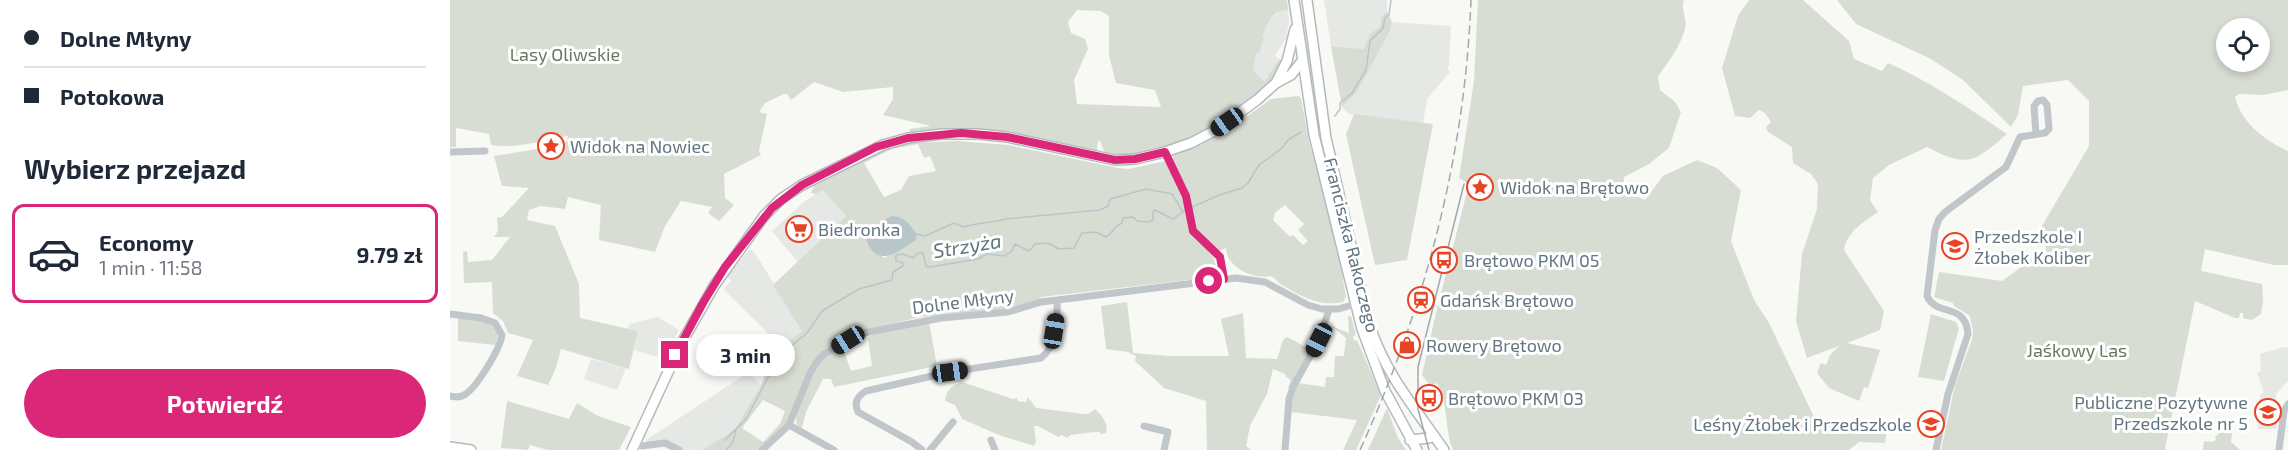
<!DOCTYPE html>
<html lang="pl">
<meta charset="utf-8">
<style>
body{margin:0;font-family:"Exo 2",sans-serif;background:#f2f2f3;color:#1f2937;height:100vh;display:flex;flex-direction:column;font-size:22px;white-space:nowrap}
*{box-sizing:border-box;margin:0}
p{font-size:20px;color:#747a83}
.icon{flex:none;width:33px;height:33px;fill:none;stroke:currentColor;stroke-width:2;stroke-linecap:round;stroke-linejoin:round}
.map{position:relative;flex:1;overflow:hidden}
.drawer{display:flex;flex-direction:column;background:#fff;width:450px}
.drawer>*{flex:none}
.hud{display:grid;align-content:center;height:132px;padding:0 24px;background:#fff}
.controls{position:absolute;left:1766px;top:18px;display:grid;gap:12px}
.controls a{display:grid;place-items:center;width:54px;height:54px;border-radius:50%;background:#fff;box-shadow:0 3px 9px #0003;font-size:30px}
.end{position:absolute;width:27px;height:27px;margin:-14px;border:8px solid #db2777;background:#fff;box-shadow:0 0 0 3px #fff}
.from{border-radius:50%}
.bubble{position:absolute;height:42px;border-radius:21px;background:#fff;box-shadow:0 3px 9px #0003;font-size:20px;font-weight:700;line-height:42px;text-align:center}
.car{position:absolute;width:18px;height:36px;margin:-18px -9px;border-radius:8px;box-shadow:0 0 4px 2px #0007;background:linear-gradient(#222 24%,#8ab4d8 0 40%,#222 0 76%,#8ab4d8 0 86%,#222 0)}
.hud b{display:flex;align-items:center;gap:21px;height:57px;font-size:22px}
.hud b+b{border-top:2px solid #e0e1e3}
.hud i{width:15px;height:15px;background:#1f2937}
ul{padding:0;list-style:none}
li{display:flex;align-items:center;gap:18px;height:99px;margin:0 12px 9px;padding:0 12px;border:3px solid #e0e1e3;border-radius:12px}
li div{flex:1}
li b{display:block;font-size:22px}
li em{font-style:normal;font-weight:700}
li.selected{border-color:#db2777}
li>.icon{width:54px;height:54px;stroke-width:1.5}
h2{padding:0 24px;font-size:27px;line-height:72px}
.action{display:flex;gap:12px;margin-top:auto;padding:12px 24px}
.action a{flex:1;height:69px;border-radius:36px;background:#db2777;color:#fff;font-size:24px;font-weight:700;line-height:69px;text-align:center}
main{display:flex;flex:1;min-height:0}
.map>svg:first-child{display:block}
.built{fill:#e6e8e6}
.green{fill:#d8ddd4;fill-rule:evenodd}
.water{fill:#b8c6c9}
.lines{fill:none;stroke-linecap:round;stroke-linejoin:round}
.stream{stroke:#b8c6c9;stroke-width:1.5}
.secondary-casing{stroke:#b3babe;stroke-width:12}
.street{stroke:#c1c6ca;stroke-width:7}
.secondary{stroke:#fff;stroke-width:9}
.tram{stroke:#a0a9ae;stroke-width:1.5}
.rail{stroke:#a0a9ae;stroke-width:1.5;stroke-dasharray:9 4.5;stroke-linecap:butt}
.route{stroke:#db2777;stroke-width:8}
.labels{text-anchor:middle;dominant-baseline:central;stroke-width:6;stroke-linejoin:round;paint-order:stroke}
.park-label{font-size:18px;fill:#677961;stroke:#fff}
.poi-label{font-size:18px;fill:#627681;stroke:#fff;text-anchor:start}
.street-label{font-size:18px;fill:#627681;stroke:#fff}
.water-label{font-size:20px;font-style:italic;fill:#5d767c;stroke:#fff}
</style>
<main>
<section class="drawer">
<div class="hud">
<b><i class="from"></i>Dolne Młyny</b>
<b><i></i>Potokowa</b>
</div>
<h2>Wybierz przejazd</h2>
<ul>
<li class="selected"><svg class="icon" aria-label="car" viewBox="0 0 24 24"><path d="M5 17H2v-5l4-1 3-4h7l3 4 3 1v5h-3M9 17h6M6 11h13"/><circle cx="7" cy="17" r="2"/><circle cx="17" cy="17" r="2"/></svg><div><b>Economy</b><p>1 min · 11:58</p></div><em>9.79 zł</em></li>
</ul>
<div class="action"><a>Potwierdź</a></div>
</section>
<div class="map">
<svg width="1838" height="450" viewBox="0 0 1838 450">
<rect width="100%" height="100%" fill="#f8f8f5"/>
<g class="built">
<path d="M874 0H937V11L931 18 930 27 920 34 914 49 881 46Z"/>
<path d="M831 10H838L839 22 836 38 825 56 829 59 816 81 802 71 804 59 806 53H809L814 40 813 38 818 20Z"/>
<path d="M942 22 1001 26 999 65 997 69 1000 72 977 99 973 123 899 114 892 107 907 92Z"/>
<path d="M373 189 396 216 348 262 322 231 354 202Z"/>
<path d="M299 250H302L308 258 353 331 332 347 274 290 281 280 277 277Z"/>
<path d="M208 317 229 330 215 359 184 350 188 331 178 329 179 324Z"/>
<path d="M1833 347H1838V381L1826 394 1827 429H1808L1810 394 1814 393 1807 373 1811 371 1810 354Z"/>
<path d="M141 359 176 368 167 390 134 379Z"/>
<path d="M299 372 311 385 285 429 252 450H234L219 443 197 444 196 440Z"/>
</g>
<g class="green">
<path d="M0 0H837L838 10C821 10 817 23 813 37L814 40 809 53H806L803 71 815 81 829 59 833 61C807 114 713 163 655 154L650 141H648L647 152 546 131 461 133 459 129 481 126 433 115 443 99V87L393 92 364 82 341 100 337 94H334L315 103 309 112 317 114 309 151 311 155 274 174 275 198 284 205 269 221 258 213 262 207 231 201 215 226 205 252 149 240 151 205 118 197 115 209 91 206 79 210 77 220 105 226 129 284 130 318 188 331 179 369 111 349 106 368 98 385 67 376 83 340 58 333 53 321 43 313 42 282 14 283 13 252 17 251 18 262 42 260 60 237H44L48 231 47 218 52 217 79 188 52 186 44 156 100 147 117 141 118 136C92 140 68 149 41 145L39 134 6 128V147H0ZM627 10 651 11 659 16V55L666 83 705 90 711 107 627 104 624 80 638 49 635 39 621 33 618 22Z"/>
<path d="M1028 0H1234C1230 9 1238 19 1235 29 1231 45 1218 63 1208 76L1210 90 1225 102 1231 112 1219 148 1199 164 1174 177 1173 191 1195 200 1213 176 1247 160 1267 168 1291 190 1281 241 1304 300 1319 323 1365 419 1404 422 1437 430 1435 443 1409 442 1399 450H1003C994 429 999 403 987 383L980 386 972 375 986 313 1019 184 1009 178 1024 81Z"/>
<path d="M1299 0H1353L1399 41 1404 59 1432 71 1438 63C1481 82 1518 108 1557 134 1524 163 1517 168 1477 147L1439 165 1423 178 1420 200 1428 212C1412 223 1397 232 1394 250L1434 311 1430 330 1397 343 1430 350 1418 388 1414 387 1409 401 1379 388 1367 373 1371 363 1376 365 1380 355 1389 346 1357 358 1346 321 1352 254 1367 209 1368 184 1361 174 1343 163 1342 147 1318 132 1316 127 1321 122 1315 113 1309 110 1300 118 1285 116 1272 68 1288 16Z"/>
<path d="M1387 0H1838V90L1814 95 1789 94 1785 97C1791 122 1815 141 1838 151V265H1824L1755 249 1751 271 1812 284 1813 300 1811 314 1802 320 1793 318V313H1790L1789 318H1785L1745 301 1715 449 1719 450H1491L1505 385 1522 340 1523 331 1520 316 1504 306 1503 303 1484 297 1489 272 1552 281 1596 249 1592 226 1639 146V101L1618 80 1573 86 1568 115 1561 127 1513 80 1481 59 1406 24ZM1776 28H1809V62H1776Z"/>
<path d="M937 11 942 22 940 30 907 92 892 107 881 46 914 49 920 34 930 27 931 18Z"/>
<path d="M848 96 851 98 859 142 887 245 896 297 893 302C869 307 852 297 832 285 827 282 826 279 821 276 802 280 776 266 776 248L769 251 751 237 744 227 721 160 725 154 752 144 781 128 821 99ZM835 205 854 224 848 230 858 241 853 245 843 235 840 237 823 220 825 213Z"/>
<path d="M904 114 983 124 957 260 925 265 896 134Z"/>
<path d="M508 141 558 145 668 168 679 169 715 161 732 195 739 229 744 238 762 254 766 266 756 278 591 297 590 299 569 308 470 317 401 334 375 352 336 423 323 438 307 450H252L285 429 311 385 322 356 330 345 332 347 352 331 323 285 396 216 373 190 366 194 361 193 364 186 422 155 443 147 460 143ZM468 144 474 158 480 156 486 171 459 176 451 190 434 197 414 163 442 149ZM432 221 460 224 467 234 466 240 434 258 415 237ZM313 400 335 411 330 424 313 442 292 428Z"/>
<path d="M677 302 683 353 719 356H779L771 319 793 313 796 358 827 359 833 340 837 337 860 349 840 388H838L841 380 836 377 835 374 823 369 817 394 800 426 796 446 801 450H757L756 401 714 388 685 361 686 356 678 352 656 349 651 306Z"/>
<path d="M1481 314 1506 322 1509 328 1494 381 1468 377Z"/>
<path d="M898 316H901L906 335 903 336 904 341 907 340 931 395 906 450H893L907 420 841 412 843 397 848 383 875 387 876 377H884L885 356H894L896 338 884 328 867 350 881 326 899 333Z"/>
<path d="M8 318C23 320 58 321 45 345L8 341Z"/>
<path d="M479 322 487 366 384 387 381 379H373L356 412 352 428 347 426C342 411 363 367 376 356 380 352 387 350 392 346L401 371 422 366 418 337 434 331Z"/>
<path d="M512 382 563 399 567 398 568 401 576 402 578 397 586 408 633 414H638L645 409C651 415 659 423 656 433L651 434 649 432C639 432 630 434 621 435L617 438 612 435 608 437 588 426H584L586 441 584 446 549 435 512 419 505 405 495 401C497 389 501 386 512 382Z"/>
<path d="M57 401 119 419 127 403 148 416 181 427 169 450H98L80 445 78 450 51 448Z"/>
<path d="M937 408 948 438 956 450H918Z"/>
<path d="M1772 431 1782 433 1781 442 1790 450H1753L1754 441 1762 442 1766 440 1765 437Z"/>
</g>
<path class="water" d="M442 216C454 216 461 225 467 234L466 240C445 254 426 269 415 237L432 221Z"/>
<g class="lines">
<g class="stream">
<path d="M885 116 890 109V103L902 93 916 70 920 41 933 28 935 18 939 15 941 0"/>
<path d="M742 207 772 194 792 188 798 183 809 165 832 148 838 140 851 132"/>
<path d="M467 234 475 236 504 223 514 227C528 222 542 223 556 219L650 210 658 206 660 199 696 189 722 194 733 212"/>
<path d="M275 440 285 430"/>
<path d="M276 450 283 442 286 429 296 419 328 359 335 357 341 346 357 333 372 311 409 289 442 280 443 272 453 266V263L446 261V255L453 254 463 258 468 253H473L476 266 480 267 528 259 537 254 554 256 562 251 565 244 579 251 585 244 598 243 609 249 624 248 632 233 646 232 656 237C663 233 663 227 672 223L673 218 683 217 687 221 698 222 703 220V212L705 210 723 219 737 209"/>
</g>
<defs>
<g id="secondary">
<path d="M844 0 864 135 912 329 935 391 967 450"/>
<path d="M857 0 876 138 920 327C938 378 964 406 994 450"/>
<path d="M826 83 837 61 845 29"/>
<path d="M960 440 979 438 982 434"/>
<path d="M0 447 21 450"/>
<path d="M182 450 231 344 264 286 314 216 331 199 352 185 433 145 458 138 492 134H529L557 137 665 160 685 159 715 152 741 143 766 130 807 100 826 83 841 75 852 61"/>
</g>
</defs>
<use href="#secondary" class="secondary-casing"/>
<g class="street">
<path d="M0 152 35 151"/>
<path d="M715 152 736 196 743 231 770 257 774 279"/>
<path d="M0 314 31 318 45 323 52 335C50 349 26 389 14 395 9 398 5 397 0 396"/>
<path d="M339 425 384 450"/>
<path d="M694 426 718 432 714 450"/>
<path d="M541 440 545 450"/>
<path d="M185 443 192 446 215 443 229 450"/>
<path d="M312 450 339 425 360 373 366 363 374 354 398 340 414 333 491 318 558 312 591 302 786 278 815 282 858 305 872 309H888L906 304"/>
<path d="M472 450 462 442 408 412C404 403 407 396 416 391L500 372 591 358C606 347 608 319 607 301"/>
<path d="M480 450 503 422"/>
<path d="M835 450 839 399 843 387 869 340 879 310"/>
<path d="M1486 450 1498 394 1518 334C1516 302 1486 317 1477 296L1485 230 1489 219 1495 212 1556 167 1570 137 1595 133 1599 129 1597 105 1593 100 1588 101 1584 106 1586 134"/>
<path d="M1829 450 1834 411 1838 404"/>
</g>
<use href="#secondary" class="secondary"/>
<path class="tram" d="M979 450 968 409V367L1014 184"/>
<path class="rail" d="M910 450C975 307 1015 157 1021 0"/>
</g>
<g class="lines">
<path class="route" d="M225 355 253 303 275 267 322 208 352 185 426 147 458 138 511 133 557 137 665 160 685 159 715 152 736 196 743 231 770 257 774 279 759 281"/>
</g>
<defs>
<symbol id="sight-ring" viewBox="-11 -11 22 22"><circle r="9.5" fill="#fff" stroke="#e84325" stroke-width="1.5"/><path d="M0-6L1.8-2.2L6-1.7L2.9 1.2L3.7 5.4L0 3.3L-3.7 5.4L-2.9 1.2L-6-1.7L-1.8-2.2Z" fill="#e84325"/></symbol>
<symbol id="supermarket-ring" viewBox="-11 -11 22 22"><circle r="9.5" fill="#fff" stroke="#e84325" stroke-width="1.5"/><path d="M-6-5.5h2.5l.6 2H6L4.5 2H-2.5L-4.4-4H-6ZM-1.5 3.2a1.3 1.3 0 1 0 .1 0ZM3 3.2a1.3 1.3 0 1 0 .1 0Z" fill="#e84325"/></symbol>
<symbol id="school-ring" viewBox="-11 -11 22 22"><circle r="9.5" fill="#fff" stroke="#e84325" stroke-width="1.5"/><path d="M0-5L7-2L0 1L-7-2ZM-4 1L0 2.5L4 1V4Q0 6-4 4Z" fill="#e84325"/></symbol>
<symbol id="bus-ring" viewBox="-11 -11 22 22"><circle r="9.5" fill="#fff" stroke="#e84325" stroke-width="1.5"/><path d="M-5-6H5V4H4V6H2V4H-2V6H-4V4H-5ZM-3.5-4V0h7V-4ZM-3.5 1.2v1.5H-2V1.2ZM2 1.2v1.5H3.5V1.2Z" fill="#e84325"/></symbol>
<symbol id="station-ring" viewBox="-11 -11 22 22"><circle r="9.5" fill="#fff" stroke="#e84325" stroke-width="1.5"/><path d="M-3-6H3Q5-6 5-4V2Q5 4 3 4L4.5 6H3L1.5 4h-3L-3 6H-4.5L-3 4Q-5 4-5 2V-4Q-5-6-3-6ZM-3.5-4v3h7v-3ZM-3.5 1v1.5H-2V1ZM2 1v1.5H3.5V1Z" fill="#e84325"/></symbol>
<symbol id="shop-ring" viewBox="-11 -11 22 22"><circle r="9.5" fill="#fff" stroke="#e84325" stroke-width="1.5"/><path d="M-5-2.5h2.3a2.7 3.5 0 0 1 5.4 0H5L5.5 6h-11ZM-1.5-2.5h3a1.5 2.3 0 0 0-3 0Z" fill="#e84325"/></symbol>
</defs>
<g fill-rule="evenodd">
<use href="#sight-ring" x="86" y="131" width="30" height="30"/>
<use href="#sight-ring" x="1015" y="172" width="30" height="30"/>
<use href="#supermarket-ring" x="334" y="214" width="30" height="30"/>
<use href="#school-ring" x="1490" y="231" width="30" height="30"/>
<use href="#bus-ring" x="979" y="245" width="30" height="30"/>
<use href="#station-ring" x="956" y="285" width="30" height="30"/>
<use href="#shop-ring" x="942" y="330" width="30" height="30"/>
<use href="#bus-ring" x="964" y="383" width="30" height="30"/>
<use href="#school-ring" x="1803" y="397" width="30" height="30"/>
<use href="#school-ring" x="1466" y="409" width="30" height="30"/>
</g>
<g class="labels">
<g class="park-label">
<text x="115" y="54">Lasy Oliwskie</text>
<text x="1627" y="350">Jaśkowy Las</text>
</g>
<g class="poi-label">
<text x="120" y="146">Widok na Nowiec</text>
<text x="1050" y="187">Widok na Brętowo</text>
<text x="368" y="229">Biedronka</text>
<text x="1524" y="236">Przedszkole I<tspan x="1524" dy="21">Żłobek Koliber</tspan></text>
<text x="1014" y="260">Brętowo PKM 05</text>
<text x="990" y="300">Gdańsk Brętowo</text>
<text x="976" y="345">Rowery Brętowo</text>
<text x="998" y="398">Brętowo PKM 03</text>
<text x="1798" y="402" text-anchor="end">Publiczne Pozytywne<tspan x="1798" dy="21">Przedszkole nr 5</tspan></text>
<text x="1462" y="424" text-anchor="end">Leśny Żłobek i Przedszkole</text>
</g>
<g class="street-label">
<text transform="translate(902 245) rotate(76)">Franciszka Rakoczego</text>
<text transform="translate(513 301) rotate(-7)">Dolne Młyny</text>
</g>
<g class="water-label">
<text transform="translate(517 245) rotate(-9)">Strzyża</text>
</g>
</g>
</svg>
<div class="controls">
<a><svg class="icon" aria-label="locate" viewBox="0 0 24 24"><circle cx="12" cy="12" r="6"/><path d="M12 2v4M12 18v4M2 12h4M18 12h4"/></svg></a>
</div>
<i class="end from" style="left:759px;top:281px"></i>
<i class="end" style="left:225px;top:355px"></i>
<div class="bubble" style="left:246px;top:334px;width:99px">3 min</div>
<i class="car" style="left:777px;top:122px;rotate:235deg"></i>
<i class="car" style="left:604px;top:331px;rotate:9deg"></i>
<i class="car" style="left:398px;top:340px;rotate:238deg"></i>
<i class="car" style="left:869px;top:340px;rotate:207deg"></i>
<i class="car" style="left:500px;top:372px;rotate:82deg"></i>
</div>
</main>
